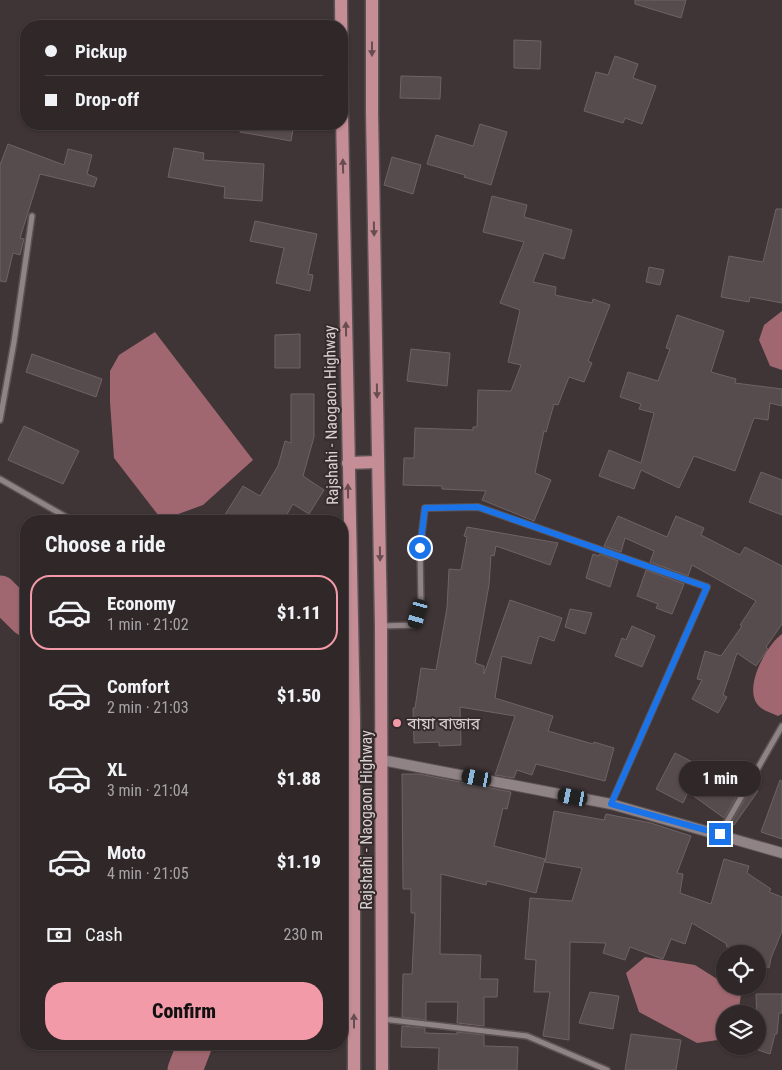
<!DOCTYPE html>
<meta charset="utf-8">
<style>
body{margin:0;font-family:"Roboto Condensed","Noto Sans Bengali",sans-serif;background:#372f30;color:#f1f3f6;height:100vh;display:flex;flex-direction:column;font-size:19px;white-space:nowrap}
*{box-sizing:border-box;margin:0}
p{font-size:16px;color:#a7a5a8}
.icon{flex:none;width:28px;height:28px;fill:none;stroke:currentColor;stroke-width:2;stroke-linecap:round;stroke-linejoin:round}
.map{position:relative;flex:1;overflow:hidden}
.drawer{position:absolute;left:20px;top:515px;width:328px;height:535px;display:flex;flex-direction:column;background:#2f2728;border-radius:20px;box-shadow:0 1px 4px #0004,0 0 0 1px #4a4445}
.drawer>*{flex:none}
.guide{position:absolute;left:20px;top:20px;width:328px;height:110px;border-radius:20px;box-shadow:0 1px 4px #0004,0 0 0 1px #4a4445;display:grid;align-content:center;height:110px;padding:0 25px;background:#2f2728}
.controls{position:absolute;left:716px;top:945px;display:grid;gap:10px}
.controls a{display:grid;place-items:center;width:50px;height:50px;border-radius:50%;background:#2f2728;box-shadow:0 1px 4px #0004,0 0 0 1px #4a4445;font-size:25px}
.end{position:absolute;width:22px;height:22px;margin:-11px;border:6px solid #1a73e8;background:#fff;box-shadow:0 0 0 2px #fff}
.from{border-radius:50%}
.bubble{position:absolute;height:35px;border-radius:18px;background:#2f2728;box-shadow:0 1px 4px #0004,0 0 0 1px #4a4445;font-size:16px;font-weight:800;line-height:35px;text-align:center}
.car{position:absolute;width:15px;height:30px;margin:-15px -8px;border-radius:6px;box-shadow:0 0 4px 1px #0007;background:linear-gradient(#222 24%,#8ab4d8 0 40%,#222 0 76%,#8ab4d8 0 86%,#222 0)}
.guide b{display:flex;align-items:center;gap:18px;height:48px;font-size:19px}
.guide b+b{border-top:1px solid #4a4445}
.guide i{width:12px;height:12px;background:#f1f3f6}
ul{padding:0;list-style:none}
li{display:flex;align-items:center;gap:15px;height:75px;margin:0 10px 8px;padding:0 15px;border:2px solid transparent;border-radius:20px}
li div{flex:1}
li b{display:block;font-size:19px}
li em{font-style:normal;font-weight:800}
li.on{border-color:#f39aa8}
li>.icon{width:45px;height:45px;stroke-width:1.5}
h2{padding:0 25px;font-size:22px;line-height:60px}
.pay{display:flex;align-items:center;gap:12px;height:55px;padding:0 25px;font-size:19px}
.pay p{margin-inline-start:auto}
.cta{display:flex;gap:10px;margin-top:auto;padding:10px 25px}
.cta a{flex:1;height:58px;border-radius:20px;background:#f39aa8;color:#111;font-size:20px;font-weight:800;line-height:58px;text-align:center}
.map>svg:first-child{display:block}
.water{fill:#a06770}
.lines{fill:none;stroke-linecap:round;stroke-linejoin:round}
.river{stroke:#a06770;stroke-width:35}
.building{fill:#574c4d;stroke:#6f6264}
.street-casing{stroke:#5b5253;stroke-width:8}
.secondary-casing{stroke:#5b5253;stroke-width:12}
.primary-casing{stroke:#5b5253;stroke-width:15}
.street{stroke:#908385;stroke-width:5}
.secondary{stroke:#908385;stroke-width:10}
.primary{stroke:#c58d96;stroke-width:12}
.oneway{fill:#674d51}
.route{stroke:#1a73e8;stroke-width:6}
.poi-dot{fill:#f39aa8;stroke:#352a2c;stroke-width:2}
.labels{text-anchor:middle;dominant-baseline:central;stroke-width:4;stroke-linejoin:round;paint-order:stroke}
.street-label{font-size:16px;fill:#d8d1d2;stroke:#352a2c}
.poi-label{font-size:16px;fill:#d8d1d2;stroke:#352a2c;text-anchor:start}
</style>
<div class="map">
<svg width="782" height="1070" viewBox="0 0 782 1070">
<rect width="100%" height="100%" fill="#3f3436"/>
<g class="water">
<path d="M782 311V370L770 366 759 340 764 325Z"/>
<path d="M155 332 253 460 203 505 162 520 114 458 110 402V371L119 355Z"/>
<path d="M782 634V714L778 716C772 713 764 711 760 707 741 691 766 645 782 634Z"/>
<path d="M645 957 695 965 725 984V986H728L741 995 738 1014H725V1039L697 1043 639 1012 626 973Z"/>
</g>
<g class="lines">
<g class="river">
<path d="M0 593 26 619"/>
<path d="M185 1070 195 1044"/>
</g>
</g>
<g class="building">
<path d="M635 0H686L681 18 635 4Z"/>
<path d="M514 40 541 41 540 69 514 68Z"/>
<path d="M615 56 638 64 633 78 656 86 642 124 625 118 623 123 584 111 596 72 608 75Z"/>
<path d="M401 76 441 77 440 99 400 98Z"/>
<path d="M241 124H294L291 141 240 132Z"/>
<path d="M480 124 507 132 491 185 464 177 465 175 427 164 436 135 473 146Z"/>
<path d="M8 144 64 165 68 149 92 155 87 174 97 178 94 187 40 174 20 238 24 239 20 255 13 253 6 282 0 281V165Z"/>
<path d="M174 148 204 153 203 160 264 164 262 201 224 198 225 187 168 177Z"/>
<path d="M392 157 421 165 413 194 384 185Z"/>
<path d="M492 196 527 205 524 217 572 230 564 259 544 253 533 282 556 287 555 295 592 303 593 299 610 305 588 361 592 363 584 382 569 377 558 405 554 404 546 432 544 431 535 473 551 480 534 521 482 500 486 491 442 489V486L403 485 404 458H414L415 428 473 430V427H477L478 390 511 391 521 365 508 362 520 310 500 303 524 242 483 232Z"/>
<path d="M776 209H782V303L750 297 749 302 721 297 729 256 763 262Z"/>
<path d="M255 221 317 234 308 274 313 275 310 291 276 283 284 248 250 241Z"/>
<path d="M649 267 664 270 660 285 646 282Z"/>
<path d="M677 315 724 331 711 372 736 379 735 383 782 389V406L770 403 768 420 754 418 735 471 694 456 679 488 641 470 634 489 599 476 609 450 641 463 654 413 639 409 641 404 620 397 628 372 658 381 670 349 666 348Z"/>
<path d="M300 334V368H275V335Z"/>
<path d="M411 349 450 353 447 386 407 381Z"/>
<path d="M32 354 102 379 96 397 26 372Z"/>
<path d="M291 394H314V437L303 476 324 490 309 514 293 504 283 521H221L243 486 260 496 278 466 285 441 291 443Z"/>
<path d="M24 426 79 451 63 484 8 460Z"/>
<path d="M761 472 782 480V515L749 502Z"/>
<path d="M618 516 667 537 676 516 704 528 701 535 740 555 745 547 782 566V624L766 647 768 649 756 666 737 653 723 695 727 697 718 713 692 699 702 680 697 679 705 651 721 656 742 626 740 625 756 601 692 565 688 576 650 562 654 551 625 538 621 552 604 546Z"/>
<path d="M467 527 558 543 550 565 496 546 494 556 491 555 489 585 475 663 484 666V674L510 600 562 618 554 641 539 636 531 664 502 656 495 698 553 716 548 731 593 744 594 742 614 748 605 781 536 764 532 775 517 770 514 778 495 775 515 716 460 707 461 745 439 746V742L414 743 413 708H415L421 668 436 670 447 608 449 569 461 570 467 537 464 536Z"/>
<path d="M593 554 599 556 600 554 618 561 610 587 586 578Z"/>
<path d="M646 570 684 584 672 614 656 608 658 604 637 596Z"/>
<path d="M570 609 592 613 585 634 565 627Z"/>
<path d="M632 626 655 636 642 667 615 656 622 638 626 640Z"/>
<path d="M675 753 708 770 716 760 745 782 724 818 688 792 683 803 656 789Z"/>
<path d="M402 774H419L511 792 507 809 503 808 494 846 545 859 536 893 487 881 486 885 441 874 440 954 481 955 480 979H498L497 997H484V1026L457 1023 458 1002H426V1020L402 1017 403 974H412L415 913H411V889H403Z"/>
<path d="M780 780 782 781V839L761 832Z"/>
<path d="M752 787 758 791 734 825 731 823Z"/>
<path d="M554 811 604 820 606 814 651 823 691 836 677 873 683 874 680 893 711 904 724 859 749 866 747 873 771 889 769 892 782 897V931L771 958 769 968 758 962V954H741L726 946 727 944 692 923 685 944 671 939 663 959 630 947 625 960 603 953 606 943 570 942 569 1040 543 1036 550 992H534L536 960 525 959 530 898 572 901 582 868 545 862Z"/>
<path d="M590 992 619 996 613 1029 579 1023Z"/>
<path d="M756 994H782V1013H779L777 1034H775L770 1054 758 1050Z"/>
<path d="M402 1026 425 1028V1033L457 1034V1032L484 1035V1046L518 1047 517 1070H438L439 1048 401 1047Z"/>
<path d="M631 1034 681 1040 676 1070H625Z"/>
</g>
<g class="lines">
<defs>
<g id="street">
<path d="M0 420 14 342 32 216"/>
<path d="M0 479 73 521"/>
<path d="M381 626 415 625 421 603 420 548 425 508 478 507 707 587 611 804"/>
<path d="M341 709 352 719"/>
<path d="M720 834 782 726"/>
<path d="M383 1019 527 1036 607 1070"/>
</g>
<path id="secondary" d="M382 760 611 804 782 853"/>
<g id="primary">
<path d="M341 0 342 115 354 720V1070"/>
<path d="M372 0V113L381 626 382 1070"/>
<path d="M348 463 378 462"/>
</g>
</defs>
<use href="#street" class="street-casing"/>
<use href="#secondary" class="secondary-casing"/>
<use href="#primary" class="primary-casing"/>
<use href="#street" class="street"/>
<use href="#secondary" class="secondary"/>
<use href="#primary" class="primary"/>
</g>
<defs><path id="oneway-solid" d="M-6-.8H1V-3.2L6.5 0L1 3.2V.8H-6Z" transform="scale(1.25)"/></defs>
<g class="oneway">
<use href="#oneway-solid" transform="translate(372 49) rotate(90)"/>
<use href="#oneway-solid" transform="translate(343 166) rotate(-91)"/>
<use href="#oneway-solid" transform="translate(374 229) rotate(89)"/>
<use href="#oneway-solid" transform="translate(346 329) rotate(-91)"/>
<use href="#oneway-solid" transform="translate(377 391) rotate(89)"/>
<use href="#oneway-solid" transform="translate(348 491) rotate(-91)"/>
<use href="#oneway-solid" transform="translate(380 554) rotate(89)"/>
<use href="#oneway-solid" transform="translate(354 1021) rotate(-90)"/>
</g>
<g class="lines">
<path class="route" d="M420 548 425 508 478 507 707 587 611 804 720 834"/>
</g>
<circle class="poi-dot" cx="397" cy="723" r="5"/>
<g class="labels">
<g class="street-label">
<text transform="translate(331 415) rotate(-91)">Rajshahi - Naogaon Highway</text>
<text transform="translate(366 820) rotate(-90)">Rajshahi - Naogaon Highway</text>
</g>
<g class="poi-label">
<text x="407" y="723">বায়া বাজার</text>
</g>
</g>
</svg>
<div class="controls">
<a><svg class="icon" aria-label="locate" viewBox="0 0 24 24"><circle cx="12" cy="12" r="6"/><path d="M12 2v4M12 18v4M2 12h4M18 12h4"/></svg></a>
<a><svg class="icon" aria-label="layers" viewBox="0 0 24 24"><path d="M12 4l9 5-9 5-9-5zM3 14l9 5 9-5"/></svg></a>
</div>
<i class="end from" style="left:420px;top:548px"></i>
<i class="end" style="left:720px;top:834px"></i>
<div class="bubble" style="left:679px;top:761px;width:82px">1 min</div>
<i class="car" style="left:418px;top:614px;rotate:196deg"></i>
<i class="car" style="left:477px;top:778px;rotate:281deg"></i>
<i class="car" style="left:573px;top:797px;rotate:281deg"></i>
<div class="guide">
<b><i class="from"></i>Pickup</b>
<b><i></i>Drop-off</b>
</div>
<section class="drawer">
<h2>Choose a ride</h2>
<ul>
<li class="on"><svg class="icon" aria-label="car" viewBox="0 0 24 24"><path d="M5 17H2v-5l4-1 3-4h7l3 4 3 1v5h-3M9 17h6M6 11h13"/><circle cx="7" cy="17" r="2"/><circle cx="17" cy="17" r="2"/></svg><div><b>Economy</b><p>1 min · 21:02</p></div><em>$1.11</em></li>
<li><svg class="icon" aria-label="car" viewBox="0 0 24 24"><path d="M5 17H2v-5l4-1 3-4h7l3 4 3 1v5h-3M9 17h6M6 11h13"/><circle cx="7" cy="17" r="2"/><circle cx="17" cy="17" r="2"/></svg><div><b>Comfort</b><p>2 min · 21:03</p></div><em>$1.50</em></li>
<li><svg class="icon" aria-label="car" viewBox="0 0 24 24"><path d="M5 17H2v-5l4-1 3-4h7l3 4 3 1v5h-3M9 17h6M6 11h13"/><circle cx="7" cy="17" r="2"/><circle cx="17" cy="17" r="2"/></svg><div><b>XL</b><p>3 min · 21:04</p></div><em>$1.88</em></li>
<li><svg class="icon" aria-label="car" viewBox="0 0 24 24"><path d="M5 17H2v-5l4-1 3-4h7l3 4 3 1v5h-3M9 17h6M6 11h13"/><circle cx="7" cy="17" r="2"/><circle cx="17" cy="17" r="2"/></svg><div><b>Moto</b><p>4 min · 21:05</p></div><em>$1.19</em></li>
</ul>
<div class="pay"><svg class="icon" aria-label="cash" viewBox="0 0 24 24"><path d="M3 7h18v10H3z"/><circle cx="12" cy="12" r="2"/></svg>Cash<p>230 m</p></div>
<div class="cta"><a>Confirm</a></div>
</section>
</div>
